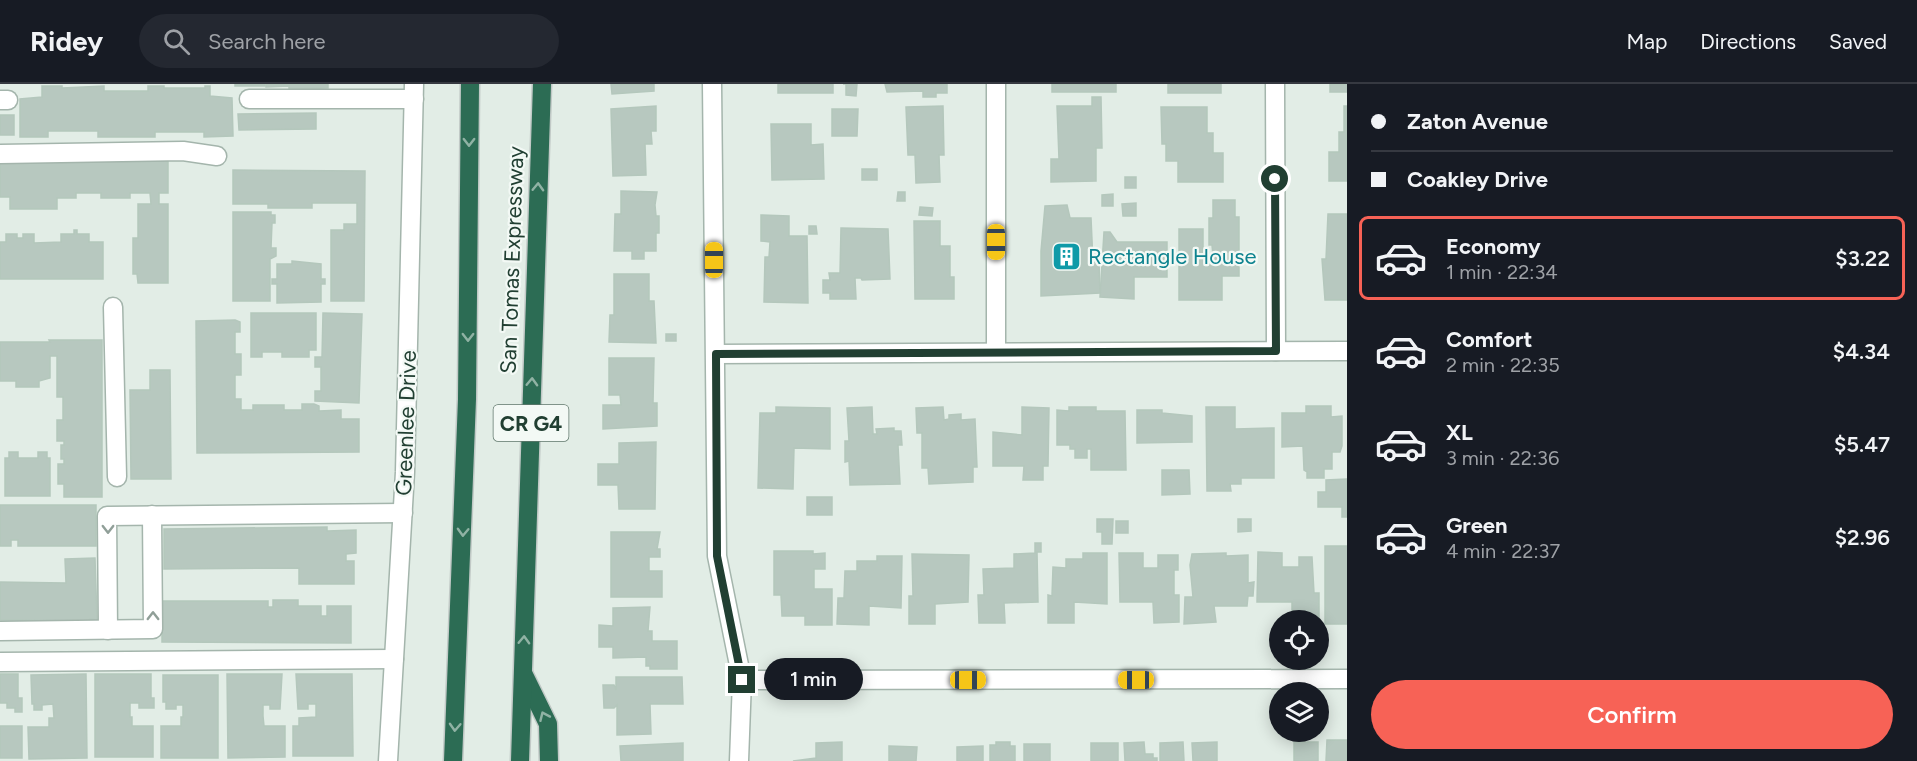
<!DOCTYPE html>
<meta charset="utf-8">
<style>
body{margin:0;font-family:Figtree,sans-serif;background:#242831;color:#f1f3f6;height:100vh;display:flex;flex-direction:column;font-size:22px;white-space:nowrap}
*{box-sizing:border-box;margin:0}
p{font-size:20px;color:#9ea1a6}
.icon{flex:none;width:33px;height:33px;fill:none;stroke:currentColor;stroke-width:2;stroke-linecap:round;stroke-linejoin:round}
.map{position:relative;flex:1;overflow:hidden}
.sheet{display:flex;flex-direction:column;background:#171b24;width:570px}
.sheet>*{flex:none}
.hud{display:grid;align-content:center;height:132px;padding:0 24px;background:#171b24}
.fabs{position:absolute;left:1269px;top:526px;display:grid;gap:12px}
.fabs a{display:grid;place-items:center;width:60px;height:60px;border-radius:50%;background:#171b24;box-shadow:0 3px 15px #0003;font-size:30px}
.end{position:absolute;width:27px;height:27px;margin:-14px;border:8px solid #213f32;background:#fff;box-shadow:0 0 0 3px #fff}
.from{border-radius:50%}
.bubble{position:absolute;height:42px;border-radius:21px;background:#171b24;box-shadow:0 3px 15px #0003;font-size:20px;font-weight:600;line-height:42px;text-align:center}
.car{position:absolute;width:18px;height:36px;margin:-18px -9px;border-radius:8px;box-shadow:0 0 4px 2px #0007;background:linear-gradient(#f5c518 24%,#345 0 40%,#f5c518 0 76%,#345 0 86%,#f5c518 0)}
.hud b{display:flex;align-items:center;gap:21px;height:57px;font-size:22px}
.hud b+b{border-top:2px solid #363941}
.hud i{width:15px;height:15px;background:#f1f3f6}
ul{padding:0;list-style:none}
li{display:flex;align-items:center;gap:18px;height:84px;margin:0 12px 9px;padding:0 12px;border:3px solid transparent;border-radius:9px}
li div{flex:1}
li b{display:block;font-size:22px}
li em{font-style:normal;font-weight:600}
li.current{border-color:#f76256}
li>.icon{width:54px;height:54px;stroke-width:1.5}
.cta{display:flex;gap:12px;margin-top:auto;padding:12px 24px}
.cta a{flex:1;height:69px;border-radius:36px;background:#f76256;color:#fff;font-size:24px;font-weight:600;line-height:69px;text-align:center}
header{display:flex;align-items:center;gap:36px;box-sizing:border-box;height:84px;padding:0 30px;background:#171b24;border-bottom:2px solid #363941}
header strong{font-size:28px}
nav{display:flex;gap:33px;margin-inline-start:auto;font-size:21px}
.search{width:420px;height:54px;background:#242831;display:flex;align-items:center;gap:15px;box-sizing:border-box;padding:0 21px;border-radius:33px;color:#9ea1a6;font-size:22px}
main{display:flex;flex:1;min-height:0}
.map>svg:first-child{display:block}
.building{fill:#b7c8bf;stroke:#b4c7bc;stroke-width:1.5}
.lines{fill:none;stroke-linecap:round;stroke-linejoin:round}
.minor-casing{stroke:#a4b5ac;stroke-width:21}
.highway-casing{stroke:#c1c9c6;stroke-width:21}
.minor{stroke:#fff;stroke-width:18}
.highway{stroke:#2c6c54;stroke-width:18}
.oneway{stroke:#90b2a4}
.oneway2{stroke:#909f98}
.route{stroke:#213f32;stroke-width:8}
.labels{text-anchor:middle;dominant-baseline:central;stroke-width:4.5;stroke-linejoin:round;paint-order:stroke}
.shield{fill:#f3f9f5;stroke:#60776c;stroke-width:1.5}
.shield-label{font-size:21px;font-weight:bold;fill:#213f32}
.culture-label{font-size:22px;fill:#0d838f;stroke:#f3f9f5;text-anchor:start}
.street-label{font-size:22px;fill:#213f32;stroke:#f3f9f5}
</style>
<header>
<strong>Ridey</strong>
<div class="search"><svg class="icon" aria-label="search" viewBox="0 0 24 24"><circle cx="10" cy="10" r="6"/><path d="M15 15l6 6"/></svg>Search here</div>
<nav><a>Map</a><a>Directions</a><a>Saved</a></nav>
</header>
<main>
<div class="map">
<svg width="1347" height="677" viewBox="0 0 1347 677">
<rect width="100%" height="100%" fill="#e2ede6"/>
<g class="building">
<rect x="235" y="0" width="30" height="2"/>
<path d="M266 0H328V4L289 5V2L266 3Z"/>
<path d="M611 0H654V7L612 10Z"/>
<rect x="778" y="0" width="55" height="9"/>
<path d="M843 0H857L856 12 846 11V0Z"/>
<path d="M885 0H947V9H936V13H923V7L887 8Z"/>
<rect x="1052" y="0" width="64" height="8"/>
<rect x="1168" y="0" width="53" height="9"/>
<rect x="1330" y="0" width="17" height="8"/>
<path d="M42 2H62V4L104 2V7H148V2H164V4H205V2H210V12L232 14 233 52 204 53V48H155V53H98V47H48V53H20V15L42 13Z"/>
<path d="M1092 13H1101L1102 64H1096V97L1051 98V75H1059L1057 22H1092Z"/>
<path d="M656 22V47H651L652 60H645L646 91 613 92 611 25Z"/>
<path d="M943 22 944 71H939L940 98 916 99 915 71H908L906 23Z"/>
<path d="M1344 22H1347V97H1329V68H1339V48H1344Z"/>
<path d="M1161 23H1207V49H1213V69H1223V98H1178V77H1166V60H1162Z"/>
<path d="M832 25H858L857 52H832Z"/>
<path d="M316 29V45L239 46 238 30Z"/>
<rect x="0" y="31" width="14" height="20"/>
<path d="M771 40H811V61L823 60 824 95 772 96Z"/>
<path d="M168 77V109H159V120H168V199H138L137 190H133V154H138V120H151L150 109H130V114H101V109H76V114H57V125H10V113H0V78Z"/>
<rect x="862" y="85" width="15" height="11"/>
<path d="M233 86 365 87 364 217H331V146H344V140H357V119H312V124H268V120H233Z"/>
<rect x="1125" y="93" width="11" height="11"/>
<path d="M621 107 657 108 655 121 656 132H659V149H656V167H644V175H632V167H614L615 130H621Z"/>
<path d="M898 108H905V117H897Z"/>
<path d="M1113 110V122H1102V111Z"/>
<path d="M1213 116H1235V133H1239V192H1222V216H1179V145H1203V172H1213L1212 161H1209V134H1213Z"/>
<path d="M1136 119V132H1123L1122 120Z"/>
<path d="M1067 121 1070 134H1091L1093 178H1099L1100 209 1041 212V167L1045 122Z"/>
<path d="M920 123 933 124 932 132 919 131Z"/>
<path d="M233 128H271V131H275V139H272L271 164H276V172L270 175V217H233Z"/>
<path d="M1328 130H1347V216H1325L1322 175H1326Z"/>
<path d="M761 131 789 132V152H807L808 219 764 218 765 173H769L770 158 761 157Z"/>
<path d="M914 137H940V162H950V193H954V215H915Z"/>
<path d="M809 142H816L817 150H809Z"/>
<path d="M841 144 888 145 890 195 862 196 861 194H855L856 215H830V209H823V196H830L829 189H840Z"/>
<path d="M74 146H77V150H89V158H103V195H0V158H6V150H17V154H23V150H34V159L61 158V150H74Z"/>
<path d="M1104 148H1110L1117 158H1167V193H1134V215L1100 213Z"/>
<path d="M292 177 321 180V195H325V200H321V218L277 219V200H272V195H277V180H292Z"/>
<path d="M614 190H649V217H654L656 259 609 258 610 231H614Z"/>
<path d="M251 229H316V266H309V273H282V268H262V273H251Z"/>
<path d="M323 229 362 230 359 319 315 317V307H321V283H315V273H322Z"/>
<path d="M235 236 240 238V248H235V270H241V291H235V315H241V326H253V321H284V326H302V320H314L319 322V327L341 326V335H359V368L197 369 196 237Z"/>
<rect x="666" y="250" width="10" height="7"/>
<path d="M49 256H102V413H64V400H58V380H64V375H61V361H64V357H57V336H63V313H57V272H50V294L39 297V303H16V297H0V258H50Z"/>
<path d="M609 274H654L653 319H657V342L603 345V321H621L620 311H609Z"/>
<path d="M150 286H170L171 395H131L130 306H150Z"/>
<path d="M1306 322H1331V333L1342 332V362L1340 368H1332V385H1324V394H1307V388L1304 386 1303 362 1282 363V329H1306Z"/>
<path d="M776 323 830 324V365L794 364 793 405 758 404 760 329H776Z"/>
<path d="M872 323 873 350H877L876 345 894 344V347H901L902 361H898L900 400 850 401 849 377 845 378V357H849L847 324Z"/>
<path d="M943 323 944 336 949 335V331L961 330V336L975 335 977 383H973V398L929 400 928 384H922V349H917L916 324Z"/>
<path d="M1022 323 1049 324 1048 382H1043V396H1023L1024 382H993V348L1022 351Z"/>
<path d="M1069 323H1096V327H1125L1126 386H1091V365H1087V374H1075V365H1070V361H1057V326L1069 327Z"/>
<path d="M1206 323H1235V345L1274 344V394H1241V400H1230L1231 407H1207Z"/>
<path d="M1137 326H1162V329L1192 332V358L1137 359Z"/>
<path d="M656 358 655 425H619L618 401H598V380H619V359Z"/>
<path d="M9 368H18V374H38V368H47V374H50V412H5V374H9Z"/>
<path d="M1162 386H1189L1190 410 1162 411Z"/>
<path d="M1347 395V433H1342V423H1318V408H1326V396Z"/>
<rect x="807" y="413" width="25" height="18"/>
<path d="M0 421H96V462H18V456H11V462H0Z"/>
<path d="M1097 435H1113L1112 460H1102V448H1097Z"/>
<path d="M1238 435H1251V447L1238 448Z"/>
<rect x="1116" y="437" width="12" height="12"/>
<path d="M327 443V447L356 446V469L346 470V477H354V500H299V484L164 485V445Z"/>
<path d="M611 448H660L657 465H660V473H649V487H662V513H611Z"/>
<path d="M1035 459H1041V468H1037L1038 518 1004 519 1005 539H979L978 511H984L983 485 1014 484V470L1035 469Z"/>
<rect x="1325" y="462" width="22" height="78"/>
<path d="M774 467H813V470L825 469V485H814V505H832V541H805V532H782L781 511H774Z"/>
<path d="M1258 468 1282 469V483H1299V473H1312L1314 509H1319V539L1318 537H1292V518H1257Z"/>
<path d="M1083 469H1107V520L1074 518V539H1048V511L1052 512 1053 483 1066 484V475H1083Z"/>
<path d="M1119 469H1143V484H1158V471H1178V486H1174V511H1179V538L1154 539 1153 518H1120Z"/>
<path d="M1226 469V472L1248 471V499L1254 498 1253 512H1248L1247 522H1214L1216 538 1184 540 1185 513H1193L1190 481 1192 470Z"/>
<path d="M912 470 969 471 968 518 935 520V540H909V512H913Z"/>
<path d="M877 472H902L901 524 869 522V541L837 540 838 514H844L845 487H857V477H877Z"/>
<path d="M95 474 97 536 90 535V540H84L85 537 0 536V498L66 499 65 475Z"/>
<path d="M273 516H298V522H321V532H327V522H351V559L162 558V517H268V523H273Z"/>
<path d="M650 523 648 547H652V557H677V585H650V582H646V573L613 574V563H599V541L613 542V524Z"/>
<path d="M0 590H18V614H22V628H15V624H7V619H0Z"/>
<path d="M86 590 87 674 29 675 28 643H49V634H54L53 620 42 621V626H34V620H32L31 591Z"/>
<path d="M95 590H151V614H154V624H139V619H130V633H132V642H153V673H95Z"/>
<path d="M227 590H282L280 625H270V621H263V632L264 642H285V673L228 674Z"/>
<path d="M296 590H352L353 672H293V642H299V634L316 633V620H308V625H298Z"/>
<path d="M163 591H218V674H161V642H181V633H183V621H176V625H166V618H163Z"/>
<path d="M616 593H682L683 620H650L651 650 617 651V621L614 624H604L603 601H614L616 606Z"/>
<rect x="0" y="642" width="22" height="32"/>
<path d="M1327 656H1347V677H1326Z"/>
<path d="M842 658V677H793L816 674V659Z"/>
<path d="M996 658H1010V662H1015V677H990V661H996Z"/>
<path d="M1144 658 1145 670H1153V674H1157V677H1125L1124 659Z"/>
<path d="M1183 658 1184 677H1160V659Z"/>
<path d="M1217 658V677H1193L1192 659Z"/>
<rect x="1294" y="658" width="24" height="19"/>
<path d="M683 659V677H621L620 662Z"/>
<rect x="1091" y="659" width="27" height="18"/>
<rect x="1024" y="660" width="26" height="17"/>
<path d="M889 662 917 663 916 677H889Z"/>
<path d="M983 662V677H957V663Z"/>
</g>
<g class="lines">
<defs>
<g id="minor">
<path d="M712 0 717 472 742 596 739 677"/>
<path d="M996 0V267"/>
<path d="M1275 0 1276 267"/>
<path d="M249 15H414"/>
<path d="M0 16H8"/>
<path d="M0 70 183 67 217 72"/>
<path d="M113 223 117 393"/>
<path d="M716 270 1347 267"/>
<path d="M108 546 107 432 403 429"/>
<path d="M0 547 153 545 152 431"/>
<path d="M0 578 394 575"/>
<path d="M742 596 1347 595"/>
<path d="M388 677 405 388 414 0"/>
</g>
<g id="highway">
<path d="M524 591 548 640 549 677"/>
<path d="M453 677 467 315 470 0"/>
<path d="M520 677 542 0"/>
</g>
</defs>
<use href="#minor" class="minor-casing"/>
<use href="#highway" class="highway-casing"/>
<use href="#minor" class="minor"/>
<use href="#highway" class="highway"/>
</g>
<defs><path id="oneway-chevron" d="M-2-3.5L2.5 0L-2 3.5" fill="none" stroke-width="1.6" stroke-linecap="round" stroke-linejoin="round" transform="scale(1.5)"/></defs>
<g class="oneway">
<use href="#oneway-chevron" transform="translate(469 58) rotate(90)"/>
<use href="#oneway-chevron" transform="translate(538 103) rotate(-88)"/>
<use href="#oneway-chevron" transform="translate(468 253) rotate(90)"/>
<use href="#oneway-chevron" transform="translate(532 298) rotate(-88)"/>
<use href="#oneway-chevron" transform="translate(463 448) rotate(92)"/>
<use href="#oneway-chevron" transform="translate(524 556) rotate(-88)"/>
<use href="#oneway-chevron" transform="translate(544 632) rotate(-114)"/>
<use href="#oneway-chevron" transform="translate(455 643) rotate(93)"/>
</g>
<g class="oneway2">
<use href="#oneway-chevron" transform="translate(108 445) rotate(90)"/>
<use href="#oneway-chevron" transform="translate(153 532) rotate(-90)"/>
</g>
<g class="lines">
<path class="route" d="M742 596 717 472 716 270 1276 267 1275 95"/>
</g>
<defs>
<symbol id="building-square" viewBox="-11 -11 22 22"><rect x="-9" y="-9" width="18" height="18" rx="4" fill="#0f9aa8" stroke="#f3f9f5"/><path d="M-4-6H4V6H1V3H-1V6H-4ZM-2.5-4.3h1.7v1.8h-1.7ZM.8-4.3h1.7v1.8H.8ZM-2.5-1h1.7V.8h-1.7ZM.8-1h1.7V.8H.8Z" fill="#fff"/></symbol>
</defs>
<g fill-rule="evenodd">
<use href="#building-square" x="1050" y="156" width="33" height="33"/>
</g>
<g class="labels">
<rect class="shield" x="493.5" y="321" width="75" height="36" rx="4.5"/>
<g class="shield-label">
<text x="531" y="339">CR G4</text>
</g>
<g class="culture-label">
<text x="1088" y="172">Rectangle House</text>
</g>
<g class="street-label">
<text transform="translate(512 176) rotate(-88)">San Tomas Expressway</text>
<text transform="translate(406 339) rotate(-88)">Greenlee Drive</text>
</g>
</g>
</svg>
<div class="fabs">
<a><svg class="icon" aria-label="locate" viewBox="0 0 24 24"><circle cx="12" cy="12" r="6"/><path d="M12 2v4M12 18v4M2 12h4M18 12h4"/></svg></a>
<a><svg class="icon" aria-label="layers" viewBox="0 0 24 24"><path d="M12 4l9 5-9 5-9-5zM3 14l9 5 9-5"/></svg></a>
</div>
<i class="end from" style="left:1275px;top:95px"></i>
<i class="end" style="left:742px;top:596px"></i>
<div class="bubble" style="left:764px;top:574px;width:99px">1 min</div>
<i class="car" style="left:996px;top:158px;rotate:180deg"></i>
<i class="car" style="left:714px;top:176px;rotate:0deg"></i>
<i class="car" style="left:968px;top:596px;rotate:90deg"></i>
<i class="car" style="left:1136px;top:596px;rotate:270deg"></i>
</div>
<section class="sheet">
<div class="hud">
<b><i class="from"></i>Zaton Avenue</b>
<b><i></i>Coakley Drive</b>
</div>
<ul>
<li class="current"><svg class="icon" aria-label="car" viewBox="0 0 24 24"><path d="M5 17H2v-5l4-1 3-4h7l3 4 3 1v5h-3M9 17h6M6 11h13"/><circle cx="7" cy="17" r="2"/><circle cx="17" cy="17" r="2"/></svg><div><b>Economy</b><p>1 min · 22:34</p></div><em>$3.22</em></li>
<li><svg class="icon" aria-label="car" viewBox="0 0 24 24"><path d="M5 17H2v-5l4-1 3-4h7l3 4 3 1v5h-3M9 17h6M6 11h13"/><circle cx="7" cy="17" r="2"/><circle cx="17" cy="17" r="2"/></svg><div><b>Comfort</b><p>2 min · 22:35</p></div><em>$4.34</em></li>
<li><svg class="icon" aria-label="car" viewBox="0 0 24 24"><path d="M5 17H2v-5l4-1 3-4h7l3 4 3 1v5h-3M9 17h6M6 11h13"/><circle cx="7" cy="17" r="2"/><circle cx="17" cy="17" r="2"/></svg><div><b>XL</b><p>3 min · 22:36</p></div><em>$5.47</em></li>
<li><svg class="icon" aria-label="car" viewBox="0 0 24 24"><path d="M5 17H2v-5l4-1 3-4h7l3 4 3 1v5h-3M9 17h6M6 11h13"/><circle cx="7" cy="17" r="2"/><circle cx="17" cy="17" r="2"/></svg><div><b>Green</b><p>4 min · 22:37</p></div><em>$2.96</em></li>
</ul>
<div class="cta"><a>Confirm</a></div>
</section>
</main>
